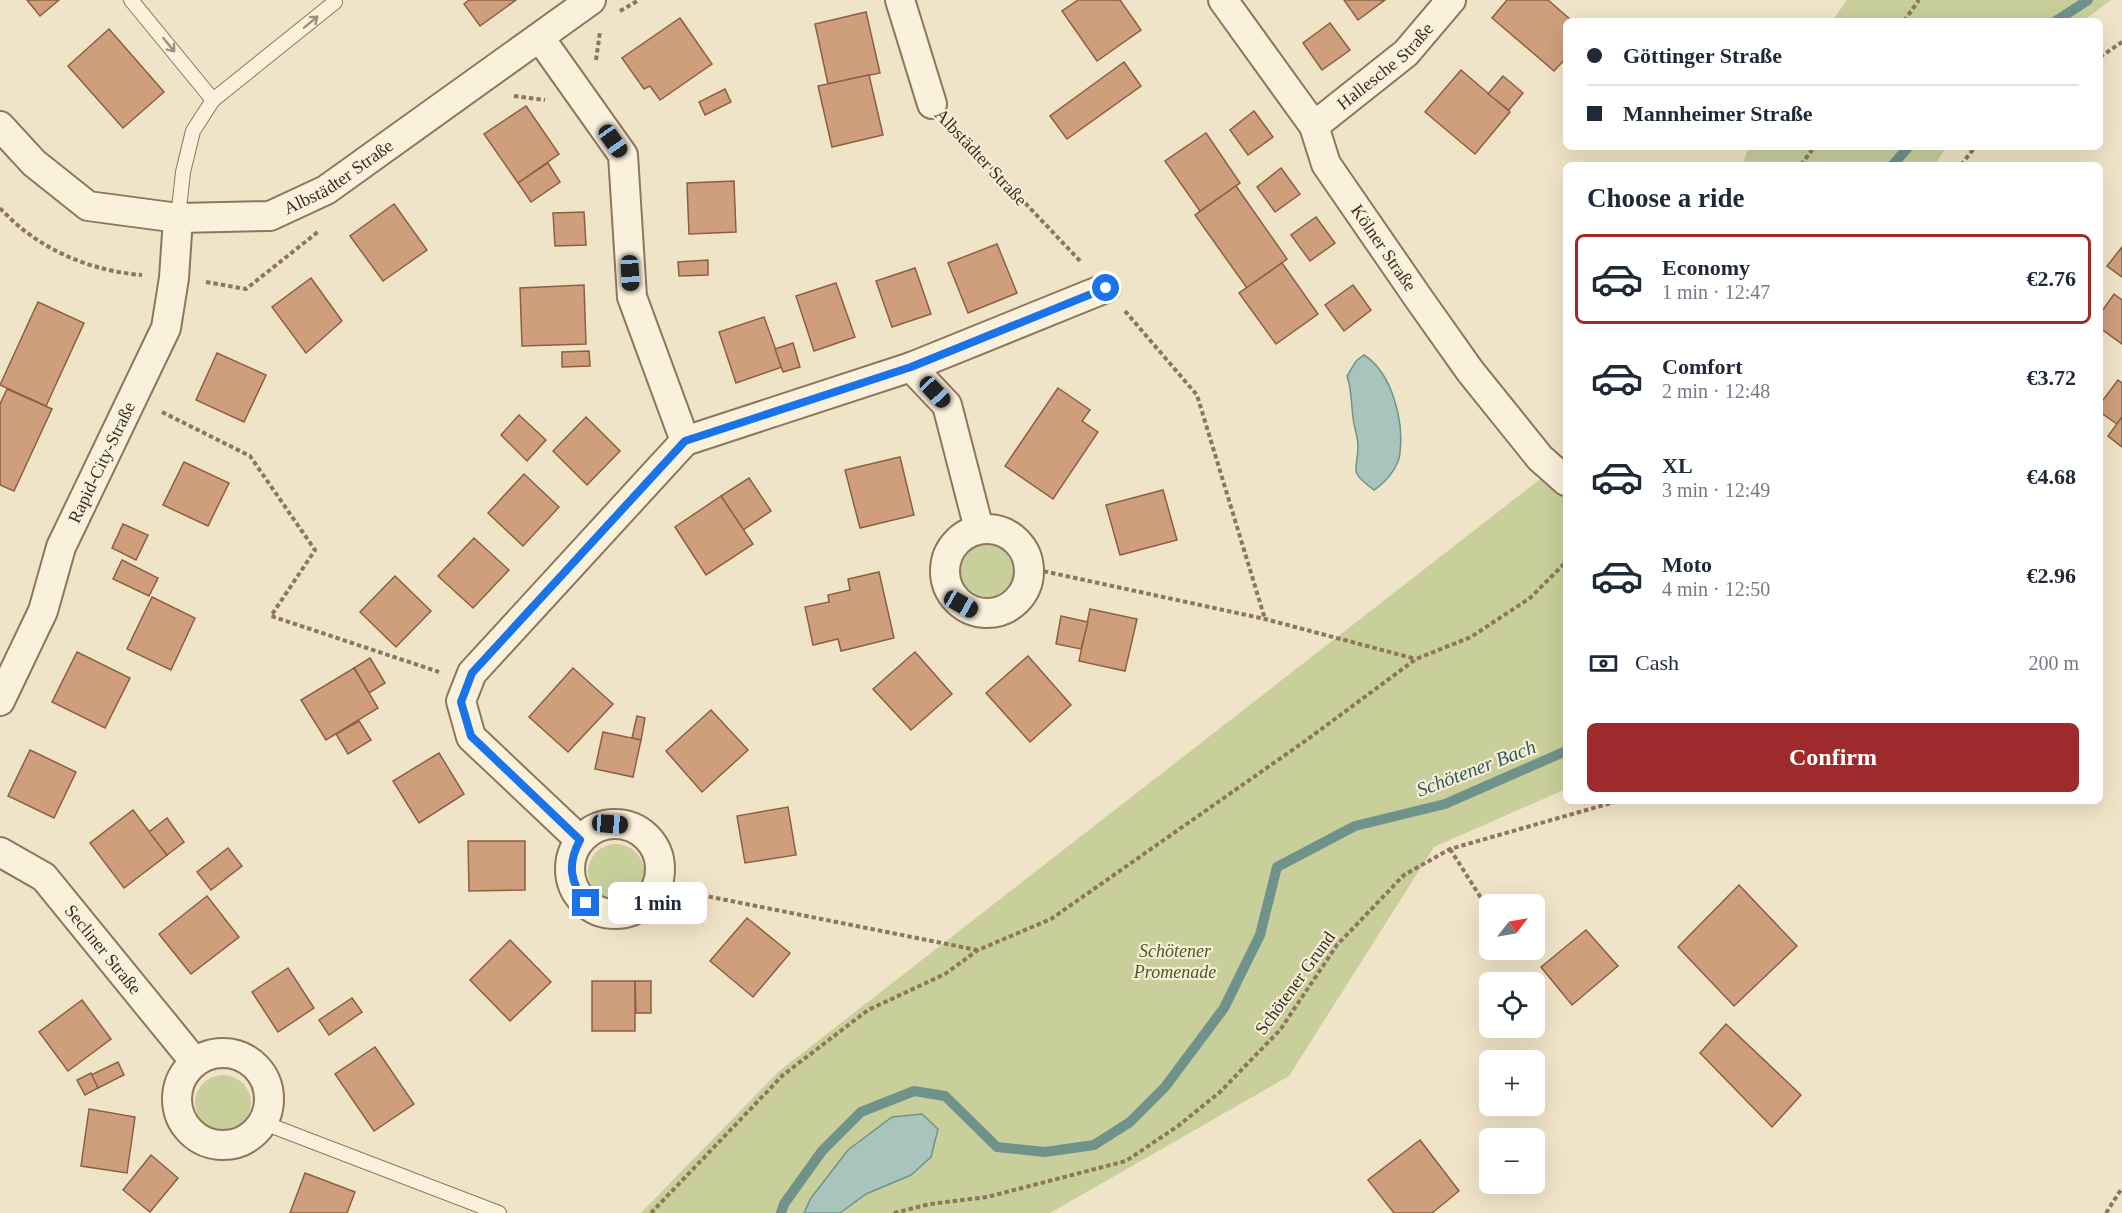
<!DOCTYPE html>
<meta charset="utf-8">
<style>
body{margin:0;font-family:"Times New Roman",serif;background:#f6f6f7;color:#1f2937;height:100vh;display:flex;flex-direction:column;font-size:22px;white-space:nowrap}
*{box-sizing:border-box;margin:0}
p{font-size:20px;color:#747a83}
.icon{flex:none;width:33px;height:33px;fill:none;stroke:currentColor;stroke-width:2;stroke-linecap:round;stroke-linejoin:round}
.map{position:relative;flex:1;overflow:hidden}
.sheet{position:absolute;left:1563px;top:162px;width:540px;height:642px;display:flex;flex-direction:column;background:#fff;border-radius:9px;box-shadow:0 6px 24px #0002}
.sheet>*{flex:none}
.top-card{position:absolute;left:1563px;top:18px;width:540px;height:132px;border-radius:9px;box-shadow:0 6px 24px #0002;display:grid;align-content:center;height:132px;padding:0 24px;background:#fff}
.needle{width:39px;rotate:59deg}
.controls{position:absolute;left:1479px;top:894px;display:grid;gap:12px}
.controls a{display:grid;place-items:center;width:66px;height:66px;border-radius:9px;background:#fff;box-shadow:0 6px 24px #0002;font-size:30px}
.end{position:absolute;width:27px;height:27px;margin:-14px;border:8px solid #1a73e8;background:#fff;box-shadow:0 0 0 3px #fff}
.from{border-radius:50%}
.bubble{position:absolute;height:42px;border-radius:9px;background:#fff;box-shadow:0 6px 24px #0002;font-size:20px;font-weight:700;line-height:42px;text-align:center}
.car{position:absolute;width:18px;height:36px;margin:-18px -9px;border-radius:8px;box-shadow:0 0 4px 2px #0007;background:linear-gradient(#222 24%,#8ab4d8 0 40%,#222 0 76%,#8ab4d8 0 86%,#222 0)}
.top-card b{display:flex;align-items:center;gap:21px;height:57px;font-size:22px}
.top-card b+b{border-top:2px solid #e0e1e3}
.top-card i{width:15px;height:15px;background:#1f2937}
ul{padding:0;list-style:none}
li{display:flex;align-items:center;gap:18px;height:90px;margin:0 12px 9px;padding:0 12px;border:3px solid transparent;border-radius:9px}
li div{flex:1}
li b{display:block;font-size:22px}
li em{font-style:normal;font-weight:700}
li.active{border-color:#9e2a2b}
li>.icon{width:54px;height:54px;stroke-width:1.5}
h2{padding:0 24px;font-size:27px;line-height:72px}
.pay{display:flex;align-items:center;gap:15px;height:66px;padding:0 24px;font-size:22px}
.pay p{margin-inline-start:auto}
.primary-button{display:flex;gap:12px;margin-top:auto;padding:12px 24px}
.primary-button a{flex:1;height:69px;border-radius:9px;background:#9e2a2b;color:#fff;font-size:24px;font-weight:700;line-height:69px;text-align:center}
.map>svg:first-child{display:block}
.green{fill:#c9cf9b}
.water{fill:#a9c4bc;stroke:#6f938a;stroke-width:1.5}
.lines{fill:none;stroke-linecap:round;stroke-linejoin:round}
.stream{stroke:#6f938a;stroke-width:10}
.building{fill:#cf9f7d;stroke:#8d5f41;stroke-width:1.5}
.lane-casing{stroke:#8d765c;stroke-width:16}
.street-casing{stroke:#8d765c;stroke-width:32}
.path{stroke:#8d765c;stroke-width:4;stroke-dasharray:4.5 3;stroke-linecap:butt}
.lane{stroke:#faf1dc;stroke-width:14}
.street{stroke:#faf1dc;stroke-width:28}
.oneway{stroke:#9c907e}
.route{stroke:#1a73e8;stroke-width:8}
.labels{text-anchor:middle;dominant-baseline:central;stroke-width:4.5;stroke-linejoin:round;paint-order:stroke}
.street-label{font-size:18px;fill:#3d2e20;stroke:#f7eed8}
.park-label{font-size:18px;font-style:italic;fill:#4d5a26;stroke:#f7eed8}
.water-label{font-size:20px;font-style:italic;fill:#2f5d5a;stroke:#f7eed8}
</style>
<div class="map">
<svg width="2122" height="1213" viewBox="0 0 2122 1213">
<rect width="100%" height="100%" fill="#f0e4c8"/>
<g class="green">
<path d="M1847 0H2111L2083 21H1832Z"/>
<path d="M1749 147H1946L1935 165H1742Z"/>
<path d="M1566 459V789L1434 847 1289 1076 1050 1213H641L778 1072Z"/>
<circle cx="986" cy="571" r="28"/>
<circle cx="616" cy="872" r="28"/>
<circle cx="223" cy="1103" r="28"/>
</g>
<g class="water">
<path d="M1364 355C1392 373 1404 420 1400 453 1399 467 1385 483 1374 490 1347 470 1358 472 1358 446 1358 437 1354 427 1353 418 1351 402 1352 391 1347 376L1356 361Z"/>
<path d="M922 1114 938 1129 931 1157 911 1175 866 1194 840 1213H804L811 1198 848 1150 892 1117Z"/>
</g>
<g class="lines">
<g class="stream">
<path d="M2056 21 2088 0"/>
<path d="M1893 165 1908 147"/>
<path d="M781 1213 784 1204 822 1151 861 1112 914 1091 945 1096 997 1147 1045 1152 1094 1145 1130 1122 1165 1087 1224 1008 1260 935 1277 867 1355 826 1445 804 1566 751"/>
</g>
</g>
<g class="building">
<path d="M27 0H59L40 16Z"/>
<path d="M469 0H516L480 26 464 4Z"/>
<path d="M1078 0H1120L1141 30 1097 61 1062 11Z"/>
<path d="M1344 0H1385L1358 20Z"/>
<path d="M1507 0H1548L1572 21H1566V58L1554 71 1492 18Z"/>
<path d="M866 12 880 73 828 84 815 24Z"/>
<path d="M680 18 712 64 660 100 650 86 644 89 622 58Z"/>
<path d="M1330 23 1350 50 1322 70 1303 43Z"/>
<path d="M109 29 164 92 123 128 68 66Z"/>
<path d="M1124 62 1141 86 1067 139 1050 116Z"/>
<path d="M1461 70 1510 112 1475 154 1425 112Z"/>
<path d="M869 75 883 135 832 147 818 86Z"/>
<path d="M1503 76 1523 93 1509 110 1488 94Z"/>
<path d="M725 89 731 102 705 115 699 102Z"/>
<path d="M526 106 559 154 518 183 484 134Z"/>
<path d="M1254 111 1273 137 1248 155 1230 130Z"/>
<path d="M1206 133 1240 183 1200 211 1165 161Z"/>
<path d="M548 163 560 182 531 202 518 183Z"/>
<path d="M1281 168 1300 194 1275 212 1257 187Z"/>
<path d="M734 181 736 232 689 234 687 183Z"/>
<path d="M1236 186 1287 259 1247 288 1195 215Z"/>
<path d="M394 204 427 250 383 281 350 236Z"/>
<path d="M584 212 586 245 555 246 553 213Z"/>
<path d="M1316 217 1335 243 1310 261 1291 235Z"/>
<path d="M997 244 1017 293 968 313 948 263Z"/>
<path d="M2122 247V277L2107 266Z"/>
<path d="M708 260V275L679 276 678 262Z"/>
<path d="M1282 263 1318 314 1276 344 1239 293Z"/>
<path d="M915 268 931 314 892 327 876 281Z"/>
<path d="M311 278 342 321 306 353 272 307Z"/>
<path d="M836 283 855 337 814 351 796 296Z"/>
<path d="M584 285 586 344 522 346 520 288Z"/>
<path d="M1353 285 1371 310 1344 331 1325 305Z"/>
<path d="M2114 294 2122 300V344L2100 328V314Z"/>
<path d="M38 302 84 323 46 406 0 385Z"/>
<path d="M764 317 782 367 736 383 719 332Z"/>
<path d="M793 343 800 367 783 372 775 349Z"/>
<path d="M589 351 590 366 562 367V352Z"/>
<path d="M217 353 266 375 244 422 196 400Z"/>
<path d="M2118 380 2122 383V417L2117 424 2100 412V404Z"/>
<path d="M1058 388 1090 410 1082 421 1098 432 1053 499 1005 466Z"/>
<path d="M7 389 52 409 14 491 0 485V404Z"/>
<path d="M519 415 546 440 527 461 501 435Z"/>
<path d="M586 417 620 451 587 485 553 451Z"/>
<path d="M2122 417V447L2108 436Z"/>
<path d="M900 457 914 515 860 528 845 470Z"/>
<path d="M184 462 229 483 208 526 163 505Z"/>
<path d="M524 474 559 507 523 546 488 513Z"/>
<path d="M749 478 771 511 743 530 721 496Z"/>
<path d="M1163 490 1177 540 1120 555 1106 505Z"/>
<path d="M721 496 753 544 706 575 675 527Z"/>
<path d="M123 524 148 535 136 560 112 548Z"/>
<path d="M474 538 509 570 473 608 438 576Z"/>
<path d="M122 560 158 578 149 596 113 579Z"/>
<path d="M879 572 894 638 841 651 838 639 813 645 805 607 829 602 828 595 850 590 848 579Z"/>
<path d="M395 576 431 611 396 647 360 612Z"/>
<path d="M152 597 195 618 171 670 127 649Z"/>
<path d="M1090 609 1137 619 1125 671 1079 661Z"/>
<path d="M1061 616 1088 622 1081 649 1056 644Z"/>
<path d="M77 652 130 678 105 728 52 702Z"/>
<path d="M915 652 952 694 911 730 873 689Z"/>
<path d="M1028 656 1071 705 1030 742 986 693Z"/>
<path d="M370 658 385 683 369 693 354 668Z"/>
<path d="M354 668 378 708 326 740 301 700Z"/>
<path d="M573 668 613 704 568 752 529 717Z"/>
<path d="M711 710 748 750 702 792 666 751Z"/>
<path d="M637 716 645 718 641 740 632 738Z"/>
<path d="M359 721 371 740 348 754 336 734Z"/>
<path d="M603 732 641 740 633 777 595 769Z"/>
<path d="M30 750 76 772 54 818 8 796Z"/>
<path d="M439 753 464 794 419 823 393 781Z"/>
<path d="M788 807 796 855 745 863 737 816Z"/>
<path d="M133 810 167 855 124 888 90 843Z"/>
<path d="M167 818 184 842 167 855 149 832Z"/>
<path d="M468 841H525V890L469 891Z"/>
<path d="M228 848 242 866 211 890 197 872Z"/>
<path d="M1739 885 1797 946 1734 1006 1678 947Z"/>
<path d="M207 896 239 937 191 974 159 934Z"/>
<path d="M747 918 790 953 753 997 710 961Z"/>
<path d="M1586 930 1618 966 1572 1005 1541 967Z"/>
<path d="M510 940 551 982 510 1021 470 980Z"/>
<path d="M288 968 314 1008 278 1032 252 992Z"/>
<rect x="592" y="981" width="43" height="50"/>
<path d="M635 981H651V1013H636Z"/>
<path d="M352 998 362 1012 329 1035 319 1020Z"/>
<path d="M82 1000 111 1039 68 1071 39 1032Z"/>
<path d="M1726 1024 1801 1095 1772 1127 1700 1053Z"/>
<path d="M375 1047 414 1104 374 1131 335 1074Z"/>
<path d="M118 1062 124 1075 98 1088 91 1075Z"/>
<path d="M91 1073 98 1088 85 1095 77 1080Z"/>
<path d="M89 1109 135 1117 127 1173 81 1166Z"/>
<path d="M1420 1140 1459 1191 1432 1213H1394L1368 1180Z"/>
<path d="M151 1155 178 1178 150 1212 123 1190Z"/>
<path d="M305 1173 355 1192 347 1213H290Z"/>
</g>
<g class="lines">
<defs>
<g id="lane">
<path d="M131 0 213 100 335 2 334 0"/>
<path d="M178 218 183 172 193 131 213 100"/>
<path d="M264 1123 499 1213"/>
</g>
<g id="street">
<path d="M900 0 932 104"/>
<path id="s1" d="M1223 0 1314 126 1326 164 1419 299 1470 371 1540 458 1566 481"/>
<path d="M540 38 623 155 632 297 685 441 472 673 461 701 471 737 580 840"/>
<path id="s2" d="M0 126 34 163 88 206 178 218 270 216 326 190 591 0"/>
<path id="s3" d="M1314 126 1406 53 1451 0"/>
<path d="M911 367 947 405 979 529"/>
<path d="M685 441 911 367 1106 288"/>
<circle cx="987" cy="571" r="42"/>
<path id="s4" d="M0 701 43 611 61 547 166 328 174 278 178 218"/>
<circle cx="615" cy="869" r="45"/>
<path id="s5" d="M0 852 44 877 194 1061"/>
<circle cx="223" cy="1099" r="46"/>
</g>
</defs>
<use href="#lane" class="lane-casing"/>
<use href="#street" class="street-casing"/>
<g class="path">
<path d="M620 11 639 0"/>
<path d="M1904 21 1919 0"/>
<path d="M2100 57 2122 42"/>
<path d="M596 60 600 32"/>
<path d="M514 96 545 100"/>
<path d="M953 127 1082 263"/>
<path d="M1801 165 1814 147"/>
<path d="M1961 165 1975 147"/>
<path d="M0 208C36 248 89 271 142 275"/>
<path d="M206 282 246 289 319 231"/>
<path d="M1125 311 1197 395 1265 619"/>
<path d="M162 412 250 456 315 550 271 616 439 672"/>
<path d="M1029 568 1265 619 1416 659"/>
<path d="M1450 849 1490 912"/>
<path d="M658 883 681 891 977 950"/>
<path d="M1525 950 1527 952"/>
<path d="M651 1213 783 1075 868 1010 945 974 978 950 1051 919 1308 739 1416 659 1471 637 1530 598 1566 562"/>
<path d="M894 1213 930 1204 987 1197 1126 1161 1178 1126 1220 1092 1280 1030 1337 945 1404 875 1450 849 1618 801"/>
<path d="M2106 1213 2122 1188"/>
</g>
<use href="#lane" class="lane"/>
<use href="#street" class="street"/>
</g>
<defs><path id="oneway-shaft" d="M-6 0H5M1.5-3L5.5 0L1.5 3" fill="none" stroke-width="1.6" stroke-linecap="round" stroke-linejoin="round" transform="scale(1.5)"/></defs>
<g class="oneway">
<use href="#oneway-shaft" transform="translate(311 22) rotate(-39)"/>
<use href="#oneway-shaft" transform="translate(169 45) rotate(51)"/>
</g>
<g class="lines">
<path class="route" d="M586 903C570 882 567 864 580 840L471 736 461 702 472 673 685 441 911 367 1106 288"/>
</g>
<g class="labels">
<g class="street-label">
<text stroke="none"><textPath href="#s3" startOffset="93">Hallesche Straße</textPath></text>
<text transform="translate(981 157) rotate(47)">Albstädter Straße</text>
<text stroke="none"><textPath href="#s2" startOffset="381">Albstädter Straße</textPath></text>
<text stroke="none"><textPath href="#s1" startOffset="297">Kölner Straße</textPath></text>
<text stroke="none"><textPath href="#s4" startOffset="260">Rapid-City-Straße</textPath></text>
<text stroke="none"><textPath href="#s5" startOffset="144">Secliner Straße</textPath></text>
<text transform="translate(1295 983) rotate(-54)">Schötener Grund</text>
</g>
<g class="park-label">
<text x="1175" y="951">Schötener<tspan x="1175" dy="21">Promenade</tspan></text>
</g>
<g class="water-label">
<text transform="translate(1476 768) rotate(-21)">Schötener Bach</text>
</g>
</g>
</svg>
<div class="controls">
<a><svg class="needle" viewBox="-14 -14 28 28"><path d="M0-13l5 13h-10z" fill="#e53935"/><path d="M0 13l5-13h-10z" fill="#747a83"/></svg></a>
<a><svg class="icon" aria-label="locate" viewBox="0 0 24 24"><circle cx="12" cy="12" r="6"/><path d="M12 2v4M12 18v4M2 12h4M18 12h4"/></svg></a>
<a>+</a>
<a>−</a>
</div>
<i class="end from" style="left:1106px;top:288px"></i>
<i class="end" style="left:586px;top:903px"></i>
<div class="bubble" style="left:608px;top:882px;width:99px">1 min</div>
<i class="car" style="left:613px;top:141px;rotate:145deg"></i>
<i class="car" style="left:630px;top:273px;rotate:177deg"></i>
<i class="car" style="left:935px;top:392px;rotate:137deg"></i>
<i class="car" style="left:961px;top:604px;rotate:119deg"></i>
<i class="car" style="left:610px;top:824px;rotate:94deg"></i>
<div class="top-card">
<b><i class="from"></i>Göttinger Straße</b>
<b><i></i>Mannheimer Straße</b>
</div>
<section class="sheet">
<h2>Choose a ride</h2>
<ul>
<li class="active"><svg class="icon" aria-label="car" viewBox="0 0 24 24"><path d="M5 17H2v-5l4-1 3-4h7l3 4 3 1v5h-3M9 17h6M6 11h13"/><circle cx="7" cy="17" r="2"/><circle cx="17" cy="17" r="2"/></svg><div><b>Economy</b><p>1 min · 12:47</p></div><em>€2.76</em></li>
<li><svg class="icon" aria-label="car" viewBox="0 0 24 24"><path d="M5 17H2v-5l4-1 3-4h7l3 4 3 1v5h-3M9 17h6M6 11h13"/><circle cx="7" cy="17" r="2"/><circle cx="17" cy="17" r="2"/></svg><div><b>Comfort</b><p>2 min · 12:48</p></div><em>€3.72</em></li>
<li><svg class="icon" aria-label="car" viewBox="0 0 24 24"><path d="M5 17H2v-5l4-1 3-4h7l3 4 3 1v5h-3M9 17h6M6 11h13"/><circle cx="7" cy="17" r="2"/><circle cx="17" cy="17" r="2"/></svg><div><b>XL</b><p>3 min · 12:49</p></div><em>€4.68</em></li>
<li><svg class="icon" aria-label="car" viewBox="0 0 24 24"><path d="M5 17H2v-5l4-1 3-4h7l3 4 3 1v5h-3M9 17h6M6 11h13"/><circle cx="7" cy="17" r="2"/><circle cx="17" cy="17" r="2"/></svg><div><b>Moto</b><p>4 min · 12:50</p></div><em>€2.96</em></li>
</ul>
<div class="pay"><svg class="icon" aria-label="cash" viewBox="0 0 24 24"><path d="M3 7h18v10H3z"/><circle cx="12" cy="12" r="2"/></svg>Cash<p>200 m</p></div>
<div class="primary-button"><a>Confirm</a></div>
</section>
</div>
